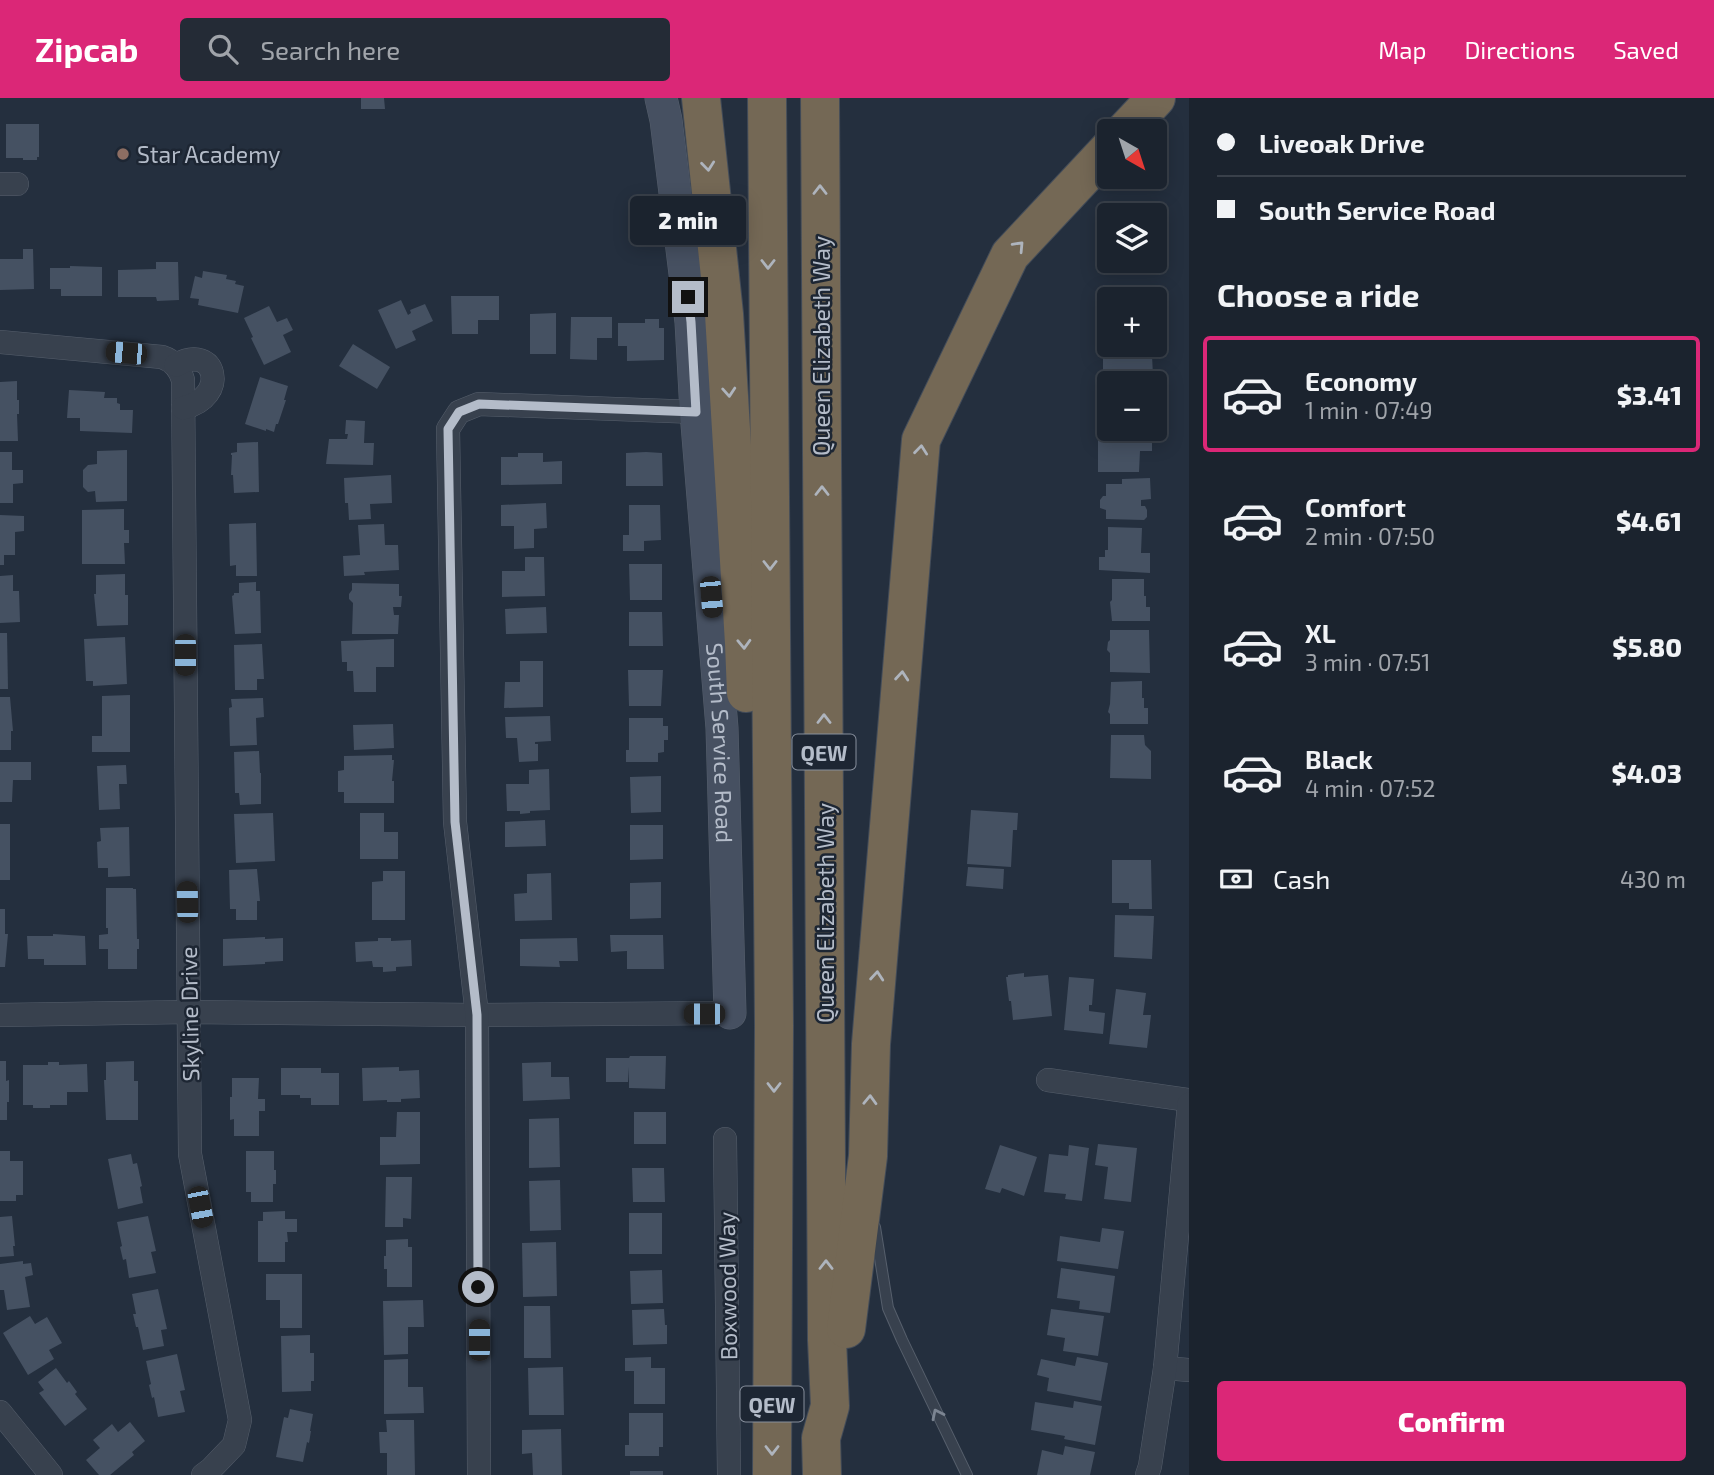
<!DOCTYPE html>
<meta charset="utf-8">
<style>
body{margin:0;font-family:"Exo 2",sans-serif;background:#242b36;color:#f1f3f6;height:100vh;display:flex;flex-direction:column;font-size:26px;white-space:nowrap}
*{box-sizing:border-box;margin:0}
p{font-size:23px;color:#a0a4aa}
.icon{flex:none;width:38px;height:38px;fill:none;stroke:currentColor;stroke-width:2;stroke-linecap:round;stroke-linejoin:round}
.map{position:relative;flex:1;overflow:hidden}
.panel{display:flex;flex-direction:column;background:#1b232e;width:525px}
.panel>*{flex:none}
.hud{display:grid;align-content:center;height:154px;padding:0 28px;background:#1b232e}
.needle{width:46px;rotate:141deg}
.controls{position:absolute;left:1097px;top:21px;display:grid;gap:14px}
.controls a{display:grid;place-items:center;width:70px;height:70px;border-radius:7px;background:#1b232e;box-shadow:0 4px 18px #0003,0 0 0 2px #39404a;font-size:35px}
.end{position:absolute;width:32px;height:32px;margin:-16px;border:9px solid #b4bcc9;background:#111;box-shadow:0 0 0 4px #111}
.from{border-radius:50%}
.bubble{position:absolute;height:49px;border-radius:7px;background:#1b232e;box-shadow:0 4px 18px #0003,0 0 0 2px #39404a;font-size:23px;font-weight:800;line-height:49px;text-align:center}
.car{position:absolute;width:21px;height:42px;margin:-21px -10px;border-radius:9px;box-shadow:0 0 5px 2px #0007;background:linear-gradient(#222 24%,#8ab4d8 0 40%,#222 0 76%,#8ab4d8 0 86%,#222 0)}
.hud b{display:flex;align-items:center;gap:24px;height:66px;font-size:26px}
.hud b+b{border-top:2px solid #39404a}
.hud i{width:18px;height:18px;background:#f1f3f6}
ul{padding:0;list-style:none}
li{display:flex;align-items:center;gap:21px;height:116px;margin:0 14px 10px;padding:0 14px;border:4px solid transparent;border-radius:7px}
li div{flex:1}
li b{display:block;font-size:26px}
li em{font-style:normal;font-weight:800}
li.current{border-color:#db2777}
li>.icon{width:63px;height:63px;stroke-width:1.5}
h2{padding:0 28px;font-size:32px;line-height:84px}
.pay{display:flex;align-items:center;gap:18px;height:77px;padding:0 28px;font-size:26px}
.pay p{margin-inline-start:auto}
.button{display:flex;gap:14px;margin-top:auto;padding:14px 28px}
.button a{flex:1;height:80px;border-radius:7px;background:#db2777;color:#fff;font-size:28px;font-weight:800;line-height:80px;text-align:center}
header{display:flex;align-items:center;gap:42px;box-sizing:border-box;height:98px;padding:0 35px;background:#db2777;color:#fff}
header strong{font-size:33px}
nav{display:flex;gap:38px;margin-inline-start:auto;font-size:24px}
.search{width:490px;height:63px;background:#242b36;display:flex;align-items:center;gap:18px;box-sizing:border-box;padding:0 24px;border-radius:7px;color:#a0a4aa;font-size:26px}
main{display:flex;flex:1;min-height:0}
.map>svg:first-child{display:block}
.building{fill:#455162}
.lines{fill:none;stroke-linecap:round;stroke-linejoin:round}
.service-casing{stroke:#565f6c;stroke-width:12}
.minor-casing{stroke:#565f6c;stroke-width:24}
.secondary-casing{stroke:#565f6c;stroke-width:33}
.motorway-casing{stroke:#434c59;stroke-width:40}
.service{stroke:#38414e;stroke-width:10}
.minor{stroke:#38414e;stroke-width:23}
.secondary{stroke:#465061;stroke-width:32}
.motorway{stroke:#746855;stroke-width:38}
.oneway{stroke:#aeb4bd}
.oneway2{stroke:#7c8592}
.route{stroke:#b4bcc9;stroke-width:9}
.education-dot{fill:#8d6e63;stroke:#1d2633;stroke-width:2.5}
.labels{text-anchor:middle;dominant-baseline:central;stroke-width:5;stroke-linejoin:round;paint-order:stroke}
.shield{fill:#1d2633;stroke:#878f9c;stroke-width:2}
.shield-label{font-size:21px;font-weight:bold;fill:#b4bcc9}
.poi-label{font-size:23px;fill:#b4bcc9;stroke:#1d2633;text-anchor:start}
.street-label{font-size:23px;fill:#b4bcc9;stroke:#1d2633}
</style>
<header>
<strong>Zipcab</strong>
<div class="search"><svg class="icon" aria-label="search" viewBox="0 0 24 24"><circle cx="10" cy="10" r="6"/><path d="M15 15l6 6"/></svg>Search here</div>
<nav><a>Map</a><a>Directions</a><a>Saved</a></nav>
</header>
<main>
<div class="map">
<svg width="1189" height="1377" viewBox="0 0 1189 1377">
<rect width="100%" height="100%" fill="#242f3e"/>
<g class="building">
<path d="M361 0H384L385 11H361Z"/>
<path d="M6 26H39V59H37V62H23V60H6Z"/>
<path d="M23 151H33L34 191 0 192V161H23Z"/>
<path d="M156 164H178L179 202 157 203 156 199H118V172L156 171Z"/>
<path d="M70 168 102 169V198H61V191H50V170H70Z"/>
<path d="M203 173 227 177 226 181 236 183 235 186 244 188 238 215 198 207 199 201 190 200 195 178 202 180Z"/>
<path d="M1103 187H1146V201H1110V227H1103Z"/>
<path d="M451 198H499V222H478V236H452Z"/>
<path d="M401 202 408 217 411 215 410 212 425 206 433 223 412 233 416 242 396 251 378 212Z"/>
<path d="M269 208 277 224 287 220 293 232 283 237 291 254 264 267 251 240 253 239 244 220Z"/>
<path d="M556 215V256H530V216Z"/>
<path d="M571 219H612V240H597V262L570 261Z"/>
<path d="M645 221H659V230H664V262L627 263V248H618V225H645Z"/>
<path d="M1104 236H1110V247H1146L1143 250V258L1152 257 1153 278H1122V271L1103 272V259H1098V245H1104Z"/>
<path d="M353 246 390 269 377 291 339 268Z"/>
<path d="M260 279 288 288 284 302H286L278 326H276L274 334 266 331V333L245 326Z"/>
<path d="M17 283V302H19V316H17L18 343H0V284Z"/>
<path d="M69 292 105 294 104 300H117V305L120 306V312H133L132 335 80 333V320H67Z"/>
<path d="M1103 292H1110V326H1104V317L1099 314 1098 307 1103 303Z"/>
<path d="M346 322 365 323 364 345H374L373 367 326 366 329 341H347L348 336H345Z"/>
<path d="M1131 332H1152V353H1140L1139 374H1098V339H1131Z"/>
<path d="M258 344 259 394 234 395 233 377H231L232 357H231V355L237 354V345Z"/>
<path d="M127 352V403L96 404 95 393 88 394 83 389V372L88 367 97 366V353Z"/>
<path d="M0 354H12V372H23V385L13 386V405H0Z"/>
<path d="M646 354 662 355 663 388H626V355Z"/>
<path d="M518 355H543V364L562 363V386L501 387V359H518Z"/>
<path d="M391 377 392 405 370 406 371 421 349 422 348 405H345L344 380Z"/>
<path d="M1150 380 1151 401 1141 402V408H1145L1147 412V419L1144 422 1106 421V412L1100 410V402L1103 398H1106V386H1122V381Z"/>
<path d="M546 405 547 430 534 431V450L514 451V428H501V407Z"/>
<path d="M629 407H660L661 442 644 443V453H623V437H629Z"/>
<path d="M124 411V432H129V445H124L125 466H82V412Z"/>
<path d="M0 417 24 418V433L15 434V457H4V467H0Z"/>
<path d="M256 425 257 478H236V467L230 468 229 426Z"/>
<path d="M384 426 385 447H398L399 472 364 474 365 477 344 478 343 458 360 457 358 427Z"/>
<path d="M1108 429 1142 430 1141 455H1150V475L1099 472V459H1105V452H1108Z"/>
<path d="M525 459H544L545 498 502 499V473H525Z"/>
<path d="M629 466H662V502H630Z"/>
<path d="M125 476V497H128V527L97 528 94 496H96V477Z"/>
<path d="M13 477V493H19L20 524 0 525V478Z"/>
<path d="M1112 481H1144V498H1146V509H1150V523H1112L1110 504 1112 502Z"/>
<path d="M256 484V493H260L261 535 235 536 232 498 234 497V495H239V485Z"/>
<path d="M352 485 399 486V498H402L401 509H393L394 517H399L398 536H352L353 505 349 501V496L352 492Z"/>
<path d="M546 509 547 535 506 536 505 511Z"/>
<path d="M629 514H662L663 548H629Z"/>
<path d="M1110 532H1149L1150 575 1110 574V555L1107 552 1108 544 1110 542Z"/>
<path d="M0 535H7L8 591H0Z"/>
<path d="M125 539 127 586 93 588V583H86L84 541Z"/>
<path d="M394 541V569H376V594H354L353 573H347V564H342L341 543Z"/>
<path d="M262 546 264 581H257V592H235L234 547Z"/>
<path d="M520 563H543V609L504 610 505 584H520Z"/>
<path d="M628 572H663L661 608H629Z"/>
<path d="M1142 583V600H1144V610H1148V626H1110V616L1108 614 1110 606 1111 584Z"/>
<path d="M130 597V654H92V638H102V598Z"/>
<path d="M0 599H10L13 633H11V652H0Z"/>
<path d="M263 600 264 619 256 620 257 647 230 648 229 610 232 609 231 601Z"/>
<path d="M550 618 551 643 535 644V646H538V663L519 664 517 640H506L505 619Z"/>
<path d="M629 620H663V628H668V642H664V654L658 655V664H626V652H629Z"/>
<path d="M393 626 394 650 354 652 353 627Z"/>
<path d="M1111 637H1144L1145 647 1151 653V681L1110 680Z"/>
<path d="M259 653 260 675H261V706L240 707 239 695H235L234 654Z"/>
<path d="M392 657V662H394L392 683H394V705H344V694H338V673L344 672V658Z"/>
<path d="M0 664H31V682H13L12 704H0Z"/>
<path d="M126 667 127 686H119L120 711 99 712 97 668Z"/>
<path d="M549 671 550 712 530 713V715L520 716V713H507L506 686H529V672Z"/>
<path d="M661 678V714L631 715 630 679Z"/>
<path d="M971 712 1018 715 1017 732H1013L1011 769 967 766Z"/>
<path d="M273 715 275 763 236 765 234 716Z"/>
<path d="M360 715H384V734H398V761H360Z"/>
<path d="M545 722 546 748 505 749V724Z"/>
<rect x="0" y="726" width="10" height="56"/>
<path d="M630 727H663V761L630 762Z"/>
<path d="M129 729 130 778 108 779V770H98L97 744 101 743 100 730Z"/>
<path d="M1112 762H1151L1152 811H1129V805H1112Z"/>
<path d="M968 769 1004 771 1003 791 966 788Z"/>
<path d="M257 771 260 803H257V822H236V811H230L229 772Z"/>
<path d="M383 773H405V822H372V784L383 783Z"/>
<path d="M551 775 552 822 515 823 514 796 527 795V776Z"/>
<path d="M661 784V820L630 821V785Z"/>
<path d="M106 790H133V791H136L137 841H139V851H137V871H108V851H99V837L108 836V830H106Z"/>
<path d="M0 811H5V836H8L5 869H0Z"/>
<path d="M1115 817 1154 818 1152 861 1114 859Z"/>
<path d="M53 836 85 838 86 867H44V861H28L27 838H53Z"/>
<path d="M610 837H663L664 871H627V853L611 854Z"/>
<path d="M265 839V841L283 840V863L265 864V866L223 868V841Z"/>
<path d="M378 840H391V843L411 842 412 868 396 869V873L383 874V869H373L372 863 356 864 355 844 378 843Z"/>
<path d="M577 840 578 863H559L560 869 520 868V841Z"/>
<path d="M1024 875V879L1048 877 1052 918 1013 922 1011 903H1009L1006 879H1008V877Z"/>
<path d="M1069 879 1094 881 1092 907H1089V913L1105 915 1103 936 1064 932Z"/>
<path d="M1116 891 1146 895 1143 917H1151L1147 950 1109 946Z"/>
<path d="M630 958H666L665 991 629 990V969L628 984H606V960H629Z"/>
<path d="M0 963H6V983L9 982V1004H7V1022H0Z"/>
<path d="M134 963V983H138V1022H106L104 982H106V964Z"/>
<path d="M48 964H59V967L87 966 88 994H67V1007H50V1010H33V1007H23V967H48Z"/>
<path d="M551 964V979H569L570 1001 523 1003 522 965Z"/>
<path d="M399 969V973L419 972 420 1000 401 1001V1004H387V1002L363 1003 362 970Z"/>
<path d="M281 970H321V975H339V1007H311V1000H300V997H281Z"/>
<path d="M232 980H259L258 1001H265V1013H259V1038H234V1021L230 1022V999H232Z"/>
<path d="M397 1014H420V1066L380 1067V1039H396Z"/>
<rect x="634" y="1014" width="32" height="32"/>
<path d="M559 1020 560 1069 529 1070V1021Z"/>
<path d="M1098 1046 1137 1050 1131 1104 1104 1101 1108 1069 1095 1067Z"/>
<path d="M1000 1047 1037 1059 1024 1098 1002 1090 1000 1095 985 1091Z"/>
<path d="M1069 1047 1089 1050 1082 1103 1065 1101 1066 1096 1044 1094 1049 1056 1068 1058Z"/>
<path d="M0 1053H10V1063H23V1097H16V1103H0Z"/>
<path d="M246 1053H274V1072H276V1086H273V1104H251V1094H246Z"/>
<path d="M131 1056 133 1066 137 1065 142 1088 140 1089 143 1105 118 1111 108 1061Z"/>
<path d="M632 1070H664L665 1104H633Z"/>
<path d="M386 1079H412L411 1121 403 1120V1129H385Z"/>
<path d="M560 1082 561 1132 530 1133 529 1083Z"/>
<path d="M285 1113V1121H297V1134H287L288 1144H285V1164H258V1123H263V1114Z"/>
<rect x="629" y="1115" width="33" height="41"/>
<path d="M12 1118 15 1148H13L14 1158 0 1159V1119Z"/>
<path d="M148 1118 156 1153 151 1154 156 1175 129 1180 126 1161 123 1162 120 1149 122 1148 117 1124Z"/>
<path d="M1102 1130 1124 1133 1118 1171 1057 1163 1060 1138 1100 1144Z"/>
<path d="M408 1141V1149H412V1189H387V1171H384V1158H386V1142Z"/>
<path d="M556 1144 557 1198 523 1199 522 1145Z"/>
<path d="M23 1163V1166L31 1165 33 1177 25 1179 30 1209 7 1212 4 1192H0V1166Z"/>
<path d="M1061 1170 1115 1178 1110 1215 1079 1211 1080 1203 1057 1200Z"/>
<path d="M662 1172 663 1205 631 1206 630 1173Z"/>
<path d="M266 1176H302V1230H280V1202H266Z"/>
<path d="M158 1191 167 1231 161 1232 164 1248 143 1252 138 1229H136L133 1216H136L132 1196Z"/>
<path d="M423 1202 424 1229H408V1256L384 1257 383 1203Z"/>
<path d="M524 1208H550L551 1260H524Z"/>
<path d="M664 1211 665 1227H667V1246L633 1247 632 1212Z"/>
<path d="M1051 1211 1104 1218 1098 1258 1063 1253 1065 1240 1047 1237Z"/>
<path d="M30 1218 35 1226 47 1219 62 1245 49 1252 54 1261 28 1277 3 1235Z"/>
<path d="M310 1237V1255H314V1283H311V1293L282 1294 281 1238Z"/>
<path d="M177 1256 185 1292 180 1293 185 1314 158 1319 154 1299 152 1300 149 1287 151 1286 146 1263Z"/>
<path d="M651 1259V1270H665V1306H634V1273H625V1260Z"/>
<path d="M1077 1259 1108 1265 1101 1303 1047 1293 1049 1280 1037 1277 1041 1261 1075 1268Z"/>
<path d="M408 1261V1289H423L424 1315 384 1316V1262Z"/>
<path d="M563 1269 564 1317H529L528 1270Z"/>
<path d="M56 1270 67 1285 69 1283 77 1294 75 1296 87 1311 65 1328 39 1295 44 1292 38 1284Z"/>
<path d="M1074 1303 1102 1308 1095 1347 1064 1341 1065 1338 1031 1332 1035 1304 1073 1310Z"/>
<path d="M290 1311 313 1316 310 1333H311L309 1345 307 1344 303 1364 276 1359 284 1319 288 1320Z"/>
<path d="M629 1315H663V1349H659V1358H625V1347H629Z"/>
<path d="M386 1322H414L415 1377H387V1355H380L379 1334H387Z"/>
<path d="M130 1324 145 1343 132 1354 134 1357 110 1377H99L86 1362 100 1350 93 1342 112 1326 118 1334Z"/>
<path d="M561 1331 562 1377H533L532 1355 522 1356V1332Z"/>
<path d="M1065 1348 1095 1354 1090 1377H1037L1042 1352 1063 1357Z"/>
<rect x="630" y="1373" width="33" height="4"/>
</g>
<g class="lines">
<defs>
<path id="service" d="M875 1129 888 1210 902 1242 967 1377"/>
<g id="minor">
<path d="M0 86H17"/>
<path d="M0 244 162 259C174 263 180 271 183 282L190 1056 240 1322 234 1347 211 1371 203 1377"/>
<path d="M176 267C216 244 230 299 183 310"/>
<path d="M0 917 188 914 477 917 730 915"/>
<path d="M1048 982 1189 1002"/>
<path d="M725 1041 729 1377"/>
<path d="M1165 1270 1189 1272"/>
<path d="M0 1314 51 1377"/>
<path d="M479 1377 477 917 455 724 448 331 459 314 479 306 696 314"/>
<path d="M1147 1377 1150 1368 1165 1270 1189 1006"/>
</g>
<g id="secondary">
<path id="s1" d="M661 0 666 22 691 224 696 314 722 630 730 915"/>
</g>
<g id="motorway">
<path d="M701 0 724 216 744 545 746 595"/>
<path d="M767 0 774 928 772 1377"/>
<path d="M820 0 827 1242 830 1308 821 1340 822 1377"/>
<path d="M1125 33 1156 0"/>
<path d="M846 1231 868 1058 871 946 921 342 1010 157 1110 50"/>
</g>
</defs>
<use href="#service" class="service-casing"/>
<use href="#minor" class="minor-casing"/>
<use href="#secondary" class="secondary-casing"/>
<use href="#motorway" class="motorway-casing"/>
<use href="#service" class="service"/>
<use href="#minor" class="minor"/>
<use href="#secondary" class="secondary"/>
<use href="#motorway" class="motorway"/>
</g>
<defs><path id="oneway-chevron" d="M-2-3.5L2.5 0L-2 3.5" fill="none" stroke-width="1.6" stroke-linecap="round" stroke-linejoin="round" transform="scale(1.75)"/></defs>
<g class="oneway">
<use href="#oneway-chevron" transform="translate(708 68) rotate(84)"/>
<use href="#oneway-chevron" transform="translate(820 92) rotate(-90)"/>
<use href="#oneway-chevron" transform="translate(1019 148) rotate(-47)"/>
<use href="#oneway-chevron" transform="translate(768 166) rotate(90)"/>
<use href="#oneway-chevron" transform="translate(729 294) rotate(86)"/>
<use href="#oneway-chevron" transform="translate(921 352) rotate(-84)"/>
<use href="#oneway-chevron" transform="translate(822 393) rotate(-90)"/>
<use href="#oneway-chevron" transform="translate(770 467) rotate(90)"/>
<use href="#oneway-chevron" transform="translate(744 546) rotate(88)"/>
<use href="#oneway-chevron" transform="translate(902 578) rotate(-85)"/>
<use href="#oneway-chevron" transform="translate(824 621) rotate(-90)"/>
<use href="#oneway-chevron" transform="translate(877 878) rotate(-85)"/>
<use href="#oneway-chevron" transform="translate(774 989) rotate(90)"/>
<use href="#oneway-chevron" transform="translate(870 1002) rotate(-88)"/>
<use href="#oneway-chevron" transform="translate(826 1167) rotate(-90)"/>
<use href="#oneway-chevron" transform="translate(772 1352) rotate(90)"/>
</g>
<use class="oneway2" href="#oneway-chevron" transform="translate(937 1316) rotate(-116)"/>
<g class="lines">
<path class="route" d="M478 1189 477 917 455 724 448 331 459 314 479 306 696 314 691 224 688 199"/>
</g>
<circle class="education-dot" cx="123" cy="56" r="7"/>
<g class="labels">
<g class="shield">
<rect x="792.5" y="636.5" width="63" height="35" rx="5"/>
<rect x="740.5" y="1288.5" width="63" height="35" rx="5"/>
</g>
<g class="shield-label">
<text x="824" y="654">QEW</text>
<text x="772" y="1306">QEW</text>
</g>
<g class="poi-label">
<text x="137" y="56">Star Academy</text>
</g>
<g class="street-label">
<text transform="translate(821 248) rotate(-90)">Queen Elizabeth Way</text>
<text stroke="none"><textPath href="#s1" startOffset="648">South Service Road</textPath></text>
<text transform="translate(825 815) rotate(-90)">Queen Elizabeth Way</text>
<text transform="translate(189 916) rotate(-91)">Skyline Drive</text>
<text transform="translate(727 1188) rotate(-91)">Boxwood Way</text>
</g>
</g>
</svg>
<div class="controls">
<a><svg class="needle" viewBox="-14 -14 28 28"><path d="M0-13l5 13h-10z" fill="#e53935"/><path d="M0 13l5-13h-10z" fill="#a0a4aa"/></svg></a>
<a><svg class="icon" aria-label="layers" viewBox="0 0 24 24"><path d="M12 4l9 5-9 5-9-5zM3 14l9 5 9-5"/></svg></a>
<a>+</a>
<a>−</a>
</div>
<i class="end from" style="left:478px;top:1189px"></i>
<i class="end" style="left:688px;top:199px"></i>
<div class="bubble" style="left:630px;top:98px;width:116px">2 min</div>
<i class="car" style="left:126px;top:255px;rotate:275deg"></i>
<i class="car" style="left:711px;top:499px;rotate:175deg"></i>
<i class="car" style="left:185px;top:557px;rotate:180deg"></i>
<i class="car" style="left:187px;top:804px;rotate:359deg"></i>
<i class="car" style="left:704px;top:916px;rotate:270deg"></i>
<i class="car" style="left:200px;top:1109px;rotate:169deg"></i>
<i class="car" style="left:479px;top:1242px;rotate:0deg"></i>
</div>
<section class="panel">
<div class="hud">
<b><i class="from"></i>Liveoak Drive</b>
<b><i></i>South Service Road</b>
</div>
<h2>Choose a ride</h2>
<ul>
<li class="current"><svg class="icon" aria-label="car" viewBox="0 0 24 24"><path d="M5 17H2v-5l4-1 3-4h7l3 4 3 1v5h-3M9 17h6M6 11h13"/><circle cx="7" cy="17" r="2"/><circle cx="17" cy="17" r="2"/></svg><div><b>Economy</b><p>1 min · 07:49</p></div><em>$3.41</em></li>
<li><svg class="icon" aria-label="car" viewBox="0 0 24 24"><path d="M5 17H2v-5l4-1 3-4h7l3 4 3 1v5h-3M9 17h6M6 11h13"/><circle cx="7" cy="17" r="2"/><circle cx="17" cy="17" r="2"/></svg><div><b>Comfort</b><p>2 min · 07:50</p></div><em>$4.61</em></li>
<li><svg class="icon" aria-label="car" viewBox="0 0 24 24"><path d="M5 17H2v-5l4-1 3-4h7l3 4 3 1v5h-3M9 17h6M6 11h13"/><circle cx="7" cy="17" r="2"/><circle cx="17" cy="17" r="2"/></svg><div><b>XL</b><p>3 min · 07:51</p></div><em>$5.80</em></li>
<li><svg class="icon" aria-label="car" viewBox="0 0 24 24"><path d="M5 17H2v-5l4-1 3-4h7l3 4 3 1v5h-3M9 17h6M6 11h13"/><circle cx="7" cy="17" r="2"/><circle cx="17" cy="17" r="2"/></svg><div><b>Black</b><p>4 min · 07:52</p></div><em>$4.03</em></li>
</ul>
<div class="pay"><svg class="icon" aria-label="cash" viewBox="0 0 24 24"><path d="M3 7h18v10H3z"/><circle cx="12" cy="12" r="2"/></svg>Cash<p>430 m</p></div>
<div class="button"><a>Confirm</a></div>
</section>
</main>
